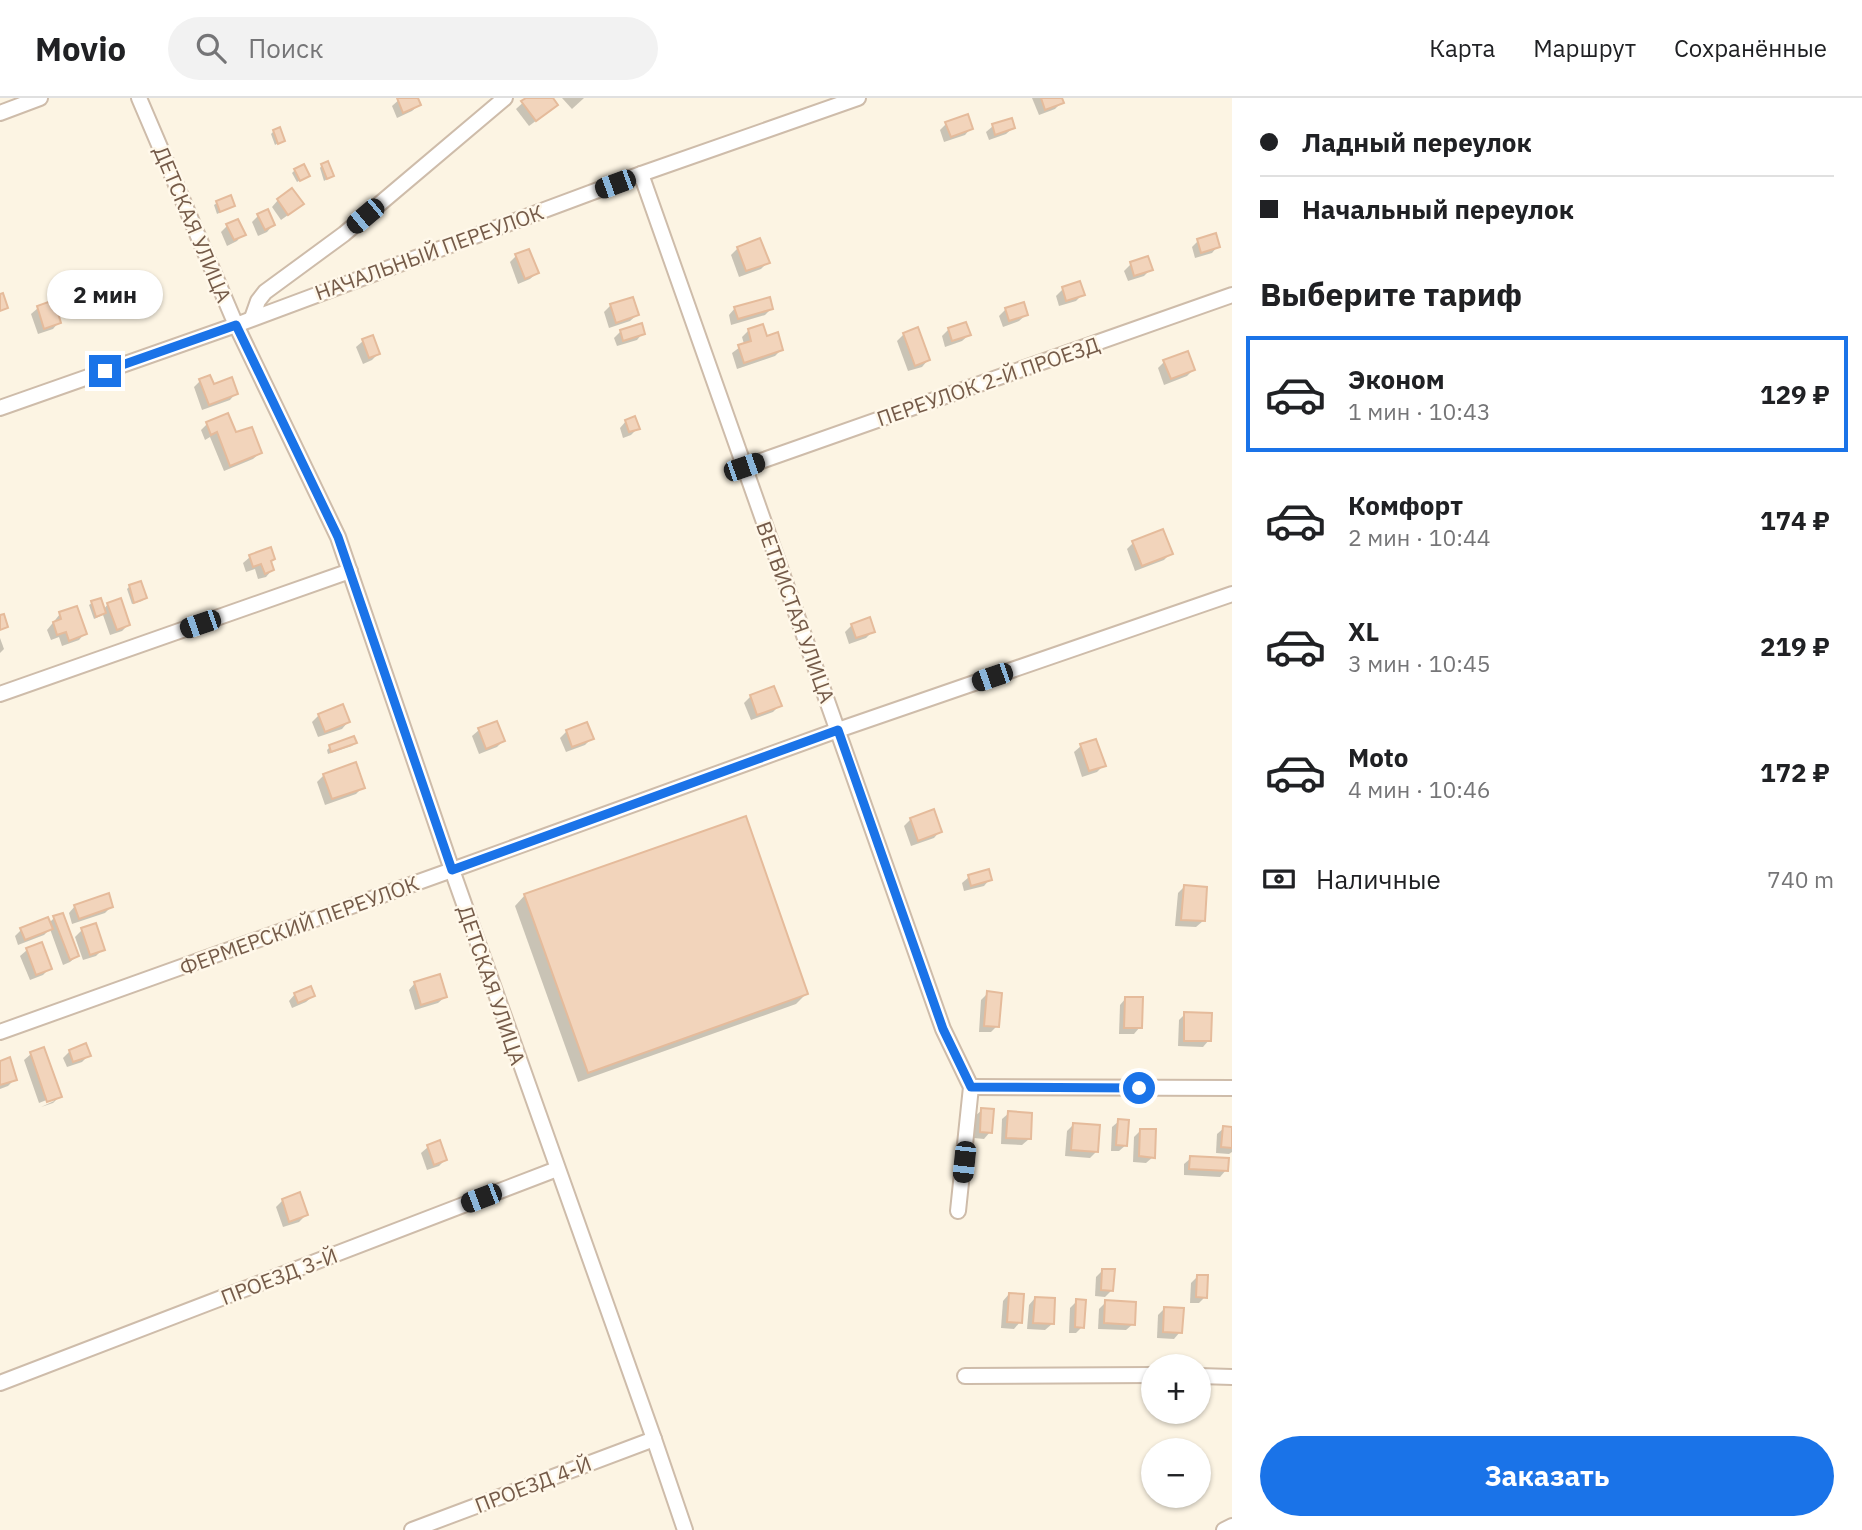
<!DOCTYPE html>
<html lang="ru">
<meta charset="utf-8">
<style>
body{margin:0;font-family:"IBM Plex Sans",sans-serif;background:#f2f2f2;color:#202124;height:100vh;display:flex;flex-direction:column;font-size:26px;white-space:nowrap}
*{box-sizing:border-box;margin:0}
p{font-size:23px;color:#757577}
.icon{flex:none;width:38px;height:38px;fill:none;stroke:currentColor;stroke-width:2;stroke-linecap:round;stroke-linejoin:round}
.map{position:relative;flex:1;overflow:hidden}
.panel{display:flex;flex-direction:column;background:#fff;width:630px}
.panel>*{flex:none}
.hud{display:grid;align-content:center;height:154px;padding:0 28px;background:#fff}
.tools{position:absolute;left:1141px;top:1256px;display:grid;gap:14px}
.tools a{display:grid;place-items:center;width:70px;height:70px;border-radius:50%;background:#fff;box-shadow:0 2px 5px #0004;font-size:35px}
.end{position:absolute;width:32px;height:32px;margin:-16px;border:9px solid #1a73e8;background:#fff;box-shadow:0 0 0 4px #fff}
.from{border-radius:50%}
.bubble{position:absolute;height:49px;border-radius:24px;background:#fff;box-shadow:0 2px 5px #0004;font-size:23px;font-weight:700;line-height:49px;text-align:center}
.car{position:absolute;width:21px;height:42px;margin:-21px -10px;border-radius:9px;box-shadow:0 0 5px 2px #0007;background:linear-gradient(#222 24%,#8ab4d8 0 40%,#222 0 76%,#8ab4d8 0 86%,#222 0)}
.hud b{display:flex;align-items:center;gap:24px;height:66px;font-size:26px}
.hud b+b{border-top:2px solid #e0e0e0}
.hud i{width:18px;height:18px;background:#202124}
ul{padding:0;list-style:none}
li{display:flex;align-items:center;gap:21px;height:116px;margin:0 14px 10px;padding:0 14px;border:4px solid transparent;border-radius:0px}
li div{flex:1}
li b{display:block;font-size:26px}
li em{font-style:normal;font-weight:700}
li.current{border-color:#1a73e8}
li>.icon{width:63px;height:63px;stroke-width:1.5}
h2{padding:0 28px;font-size:32px;line-height:84px}
.pay{display:flex;align-items:center;gap:18px;height:77px;padding:0 28px;font-size:26px}
.pay p{margin-inline-start:auto}
.primary-button{display:flex;gap:14px;margin-top:auto;padding:14px 28px}
.primary-button a{flex:1;height:80px;border-radius:42px;background:#1a73e8;color:#fff;font-size:28px;font-weight:700;line-height:80px;text-align:center}
header{display:flex;align-items:center;gap:42px;box-sizing:border-box;height:98px;padding:0 35px;background:#fff;border-bottom:2px solid #e0e0e0}
header strong{font-size:33px}
nav{display:flex;gap:38px;margin-inline-start:auto;font-size:24px}
.search{width:490px;height:63px;background:#f2f2f2;display:flex;align-items:center;gap:18px;box-sizing:border-box;padding:0 24px;border-radius:38px;color:#757577;font-size:26px}
main{display:flex;flex:1;min-height:0}
.map>svg:first-child{display:block}
.shadow{fill:#0003}
.building{fill:#f2d4bb;stroke:#e5bb9b;stroke-width:2}
.lines{fill:none;stroke-linecap:round;stroke-linejoin:round}
.minor-casing{stroke:#cebcaa;stroke-width:18}
.minor{stroke:#fff;stroke-width:14}
.route{stroke:#1a73e8;stroke-width:9}
.labels{text-anchor:middle;dominant-baseline:central;stroke-width:5;stroke-linejoin:round;paint-order:stroke}
.street-label{font-size:21px;fill:#755b49;stroke:#fff8ea}
</style>
<header>
<strong>Movio</strong>
<div class="search"><svg class="icon" aria-label="search" viewBox="0 0 24 24"><circle cx="10" cy="10" r="6"/><path d="M15 15l6 6"/></svg>Поиск</div>
<nav><a>Карта</a><a>Маршрут</a><a>Сохранённые</a></nav>
</header>
<main>
<div class="map">
<svg width="1232" height="1432" viewBox="0 0 1232 1432">
<rect width="100%" height="100%" fill="#fcf4e3"/>
<g class="shadow">
<path d="M401 0H416L419 7 412 13 397 20 392 8Z"/>
<path d="M528 0H551L549 13 529 28 516 11Z"/>
<path d="M562 0H584L572 11Z"/>
<path d="M1032 0H1060L1062 4 1055 11 1039 17Z"/>
<path d="M946 26 971 30 965 37 944 44 940 32Z"/>
<path d="M993 28 1013 30 1006 36 989 42 986 34Z"/>
<path d="M274 33 283 42 275 47 271 36Z"/>
<path d="M322 67 332 78 324 83 320 70Z"/>
<path d="M295 72 308 78 297 84 292 75Z"/>
<path d="M278 102 295 112 281 122 272 109Z"/>
<path d="M217 105 233 108 217 116 214 107Z"/>
<path d="M258 118 273 127 267 134 258 138 252 124Z"/>
<path d="M227 128 243 136 237 143 227 148 221 134Z"/>
<path d="M1198 143 1218 148 1212 155 1195 160 1192 149Z"/>
<path d="M738 150 768 164 761 171 739 179 731 157Z"/>
<path d="M516 158 537 175 530 181 518 186 510 164Z"/>
<path d="M1147 161 1151 171 1144 178 1128 183 1124 173 1131 166Z"/>
<path d="M56 184 73 189 70 192 56 196 54 187Z"/>
<path d="M1063 191 1083 196 1076 203 1059 208 1056 198Z"/>
<path d="M611 207 637 217 630 223 609 230 604 214Z"/>
<path d="M38 210 59 224 53 231 38 236 31 216Z"/>
<path d="M735 210 771 211 765 217 731 227 729 217Z"/>
<path d="M1006 211 1026 217 1019 223 1003 229 999 218Z"/>
<path d="M949 231 969 237 962 243 945 249 942 238Z"/>
<path d="M621 233 643 235 637 242 617 248 614 240Z"/>
<path d="M748 233 766 240 781 252 775 258 737 271 732 255 744 246 742 239Z"/>
<path d="M904 236 928 262 922 269 908 273 897 243Z"/>
<path d="M363 243 378 256 372 262 363 266 356 249Z"/>
<path d="M1164 264 1193 272 1187 278 1164 287 1158 270Z"/>
<path d="M200 283 213 288 236 295 230 302 202 312 194 289Z"/>
<path d="M626 323 638 330 631 337 623 340 620 330Z"/>
<path d="M207 326 235 337 260 355 253 361 224 373 210 339 205 342 201 332Z"/>
<path d="M1133 445 1171 455 1164 462 1135 473 1127 451Z"/>
<path d="M250 459 269 464 272 472 266 479 258 481 255 471 246 474 243 465Z"/>
<path d="M130 488 145 500 142 503 132 506 127 491Z"/>
<path d="M92 505 103 512 108 506 128 527 122 533 110 537 103 517 94 521 89 507Z"/>
<path d="M60 516 85 535 79 542 62 548 59 539 51 542 47 532Z"/>
<path d="M852 527 873 533 866 540 849 546 845 534Z"/>
<path d="M0 540 4 551 0 555Z"/>
<path d="M751 598 780 607 773 614 751 622 744 605Z"/>
<path d="M319 617 348 624 342 631 318 639 312 624Z"/>
<path d="M479 632 503 643 497 649 479 656 472 638Z"/>
<path d="M567 633 592 640 585 647 566 654 560 640Z"/>
<path d="M353 641 355 645 352 648 328 656 327 652 330 649Z"/>
<path d="M1095 643 1104 667 1097 674 1082 679 1074 654 1081 648Z"/>
<path d="M324 677 363 689 356 696 325 707 317 684Z"/>
<path d="M911 721 940 733 934 740 911 748 904 728Z"/>
<path d="M969 779 990 781 984 788 964 793 962 785Z"/>
<path d="M1184 789 1203 823 1196 829 1175 828 1178 795Z"/>
<path d="M525 797 806 896 796 906 578 984 515 808Z"/>
<path d="M75 808 111 809 105 815 72 826 69 815Z"/>
<path d="M54 820 77 858 70 864 63 867 50 831 44 837 18 847 15 838 21 832 49 825Z"/>
<path d="M95 827 103 851 96 858 83 862 75 839 82 832Z"/>
<path d="M27 852 50 870 43 877 30 882 20 858Z"/>
<path d="M415 885 445 899 438 905 415 912 409 892Z"/>
<path d="M988 895 997 928 991 934H979L981 902Z"/>
<path d="M295 896 313 898 306 904 292 910 289 903Z"/>
<path d="M1126 900 1140 929 1134 936H1119L1120 907Z"/>
<path d="M1185 916 1209 942 1203 949 1178 948 1179 922Z"/>
<path d="M70 953 89 957 82 964 67 969 63 960Z"/>
<path d="M31 956 60 998 53 1005 41 1009 54 1003V999L39 1005 24 962Z"/>
<path d="M0 964 15 981 8 988 0 991Z"/>
<path d="M982 1012 990 1034 984 1041 974 1040 975 1018Z"/>
<path d="M1009 1015 1029 1041 1022 1047 1001 1046 1002 1021Z"/>
<path d="M1119 1023 1126 1047 1119 1053H1111L1112 1029Z"/>
<path d="M1073 1027 1097 1053 1090 1060 1065 1058 1067 1033Z"/>
<path d="M1224 1030H1232V1054L1229 1056 1216 1055 1217 1036Z"/>
<path d="M1141 1032 1153 1059 1146 1065 1133 1064 1134 1039Z"/>
<path d="M428 1049 445 1062 439 1068 427 1072 421 1055Z"/>
<path d="M1191 1060 1226 1072 1220 1079 1184 1077V1066Z"/>
<path d="M283 1102 306 1117 299 1124 283 1129 276 1109Z"/>
<path d="M1103 1172 1112 1192 1105 1199 1095 1198 1096 1179Z"/>
<path d="M1198 1178 1205 1199 1199 1205H1190L1191 1185Z"/>
<path d="M1009 1196 1020 1224 1014 1231 1001 1230 1003 1203Z"/>
<path d="M1035 1200 1052 1226 1045 1232 1027 1231 1029 1207Z"/>
<path d="M1077 1203 1082 1229 1076 1235H1069L1070 1210Z"/>
<path d="M1106 1204 1133 1226 1126 1232 1098 1231 1099 1211Z"/>
<path d="M1165 1210 1180 1234 1174 1241 1157 1240 1158 1217Z"/>
</g>
<g class="building">
<path d="M397 0H418L421 7 403 15Z"/>
<path d="M526 0H553L558 7 536 23 521 3Z"/>
<path d="M1041 0H1062L1064 5 1045 12Z"/>
<path d="M968 16 973 31 951 39 945 24Z"/>
<path d="M1012 20 1015 30 995 37 992 26Z"/>
<path d="M280 29 285 43 278 46 273 32Z"/>
<path d="M328 63 334 78 327 81 321 66Z"/>
<path d="M304 66 310 78 300 83 294 71Z"/>
<path d="M292 90 304 106 288 117 277 101Z"/>
<path d="M231 97 235 108 220 114 216 103Z"/>
<path d="M268 111 275 127 265 132 257 116Z"/>
<path d="M238 121 246 137 234 142 226 126Z"/>
<path d="M1216 135 1220 149 1201 155 1197 141Z"/>
<path d="M760 140 770 165 746 173 737 149Z"/>
<path d="M529 151 539 175 525 181 515 156Z"/>
<path d="M1148 158 1153 172 1134 178 1130 164Z"/>
<path d="M71 178 75 190 59 194 55 182Z"/>
<path d="M1080 183 1085 197 1066 203 1062 189Z"/>
<path d="M3 195 8 210 0 213V196Z"/>
<path d="M633 199 639 217 616 225 610 206Z"/>
<path d="M770 199 773 211 738 221 734 209Z"/>
<path d="M54 202 61 225 44 231 37 208Z"/>
<path d="M1024 204 1028 217 1009 223 1005 210Z"/>
<path d="M966 224 971 237 952 243 948 230Z"/>
<path d="M642 225 645 236 623 243 620 232Z"/>
<path d="M763 226 767 238 778 234 783 252 744 265 738 247 751 243 748 231Z"/>
<path d="M918 229 930 262 915 268 903 235Z"/>
<path d="M373 237 380 256 369 260 362 241Z"/>
<path d="M1188 253 1195 272 1171 281 1163 262Z"/>
<path d="M210 277 214 286 232 279 238 296 209 307 199 281Z"/>
<path d="M228 315 236 334 252 329 262 355 230 368 217 334 211 337 206 324Z"/>
<path d="M635 318 640 331 629 334 625 322Z"/>
<path d="M1163 431 1173 456 1142 468 1132 443Z"/>
<path d="M271 449 275 461 271 463 274 472 265 476 261 466 253 469 249 457Z"/>
<path d="M141 483 147 500 134 505 129 487Z"/>
<path d="M101 500 106 515 96 519 91 503Z"/>
<path d="M121 500 130 527 117 532 107 505Z"/>
<path d="M77 508 87 536 69 543 66 534 57 537 53 524 61 521 59 514Z"/>
<path d="M4 516 8 529 0 532V517Z"/>
<path d="M870 519 875 534 856 540 851 526Z"/>
<path d="M774 588 782 608 757 617 750 597Z"/>
<path d="M343 606 350 624 325 634 318 616Z"/>
<path d="M497 623 505 643 486 651 478 630Z"/>
<path d="M587 624 594 641 572 649 566 632Z"/>
<path d="M354 638 357 645 331 654 329 647Z"/>
<path d="M1096 641 1106 668 1089 673 1080 646Z"/>
<path d="M356 664 365 690 332 701 323 676Z"/>
<path d="M934 711 942 734 918 743 910 720Z"/>
<path d="M746 718 808 896 588 975 524 796Z"/>
<path d="M989 771 992 782 971 788 968 777Z"/>
<path d="M1184 787 1207 789 1205 823 1181 822Z"/>
<path d="M109 795 113 809 79 821 74 807Z"/>
<path d="M63 815 79 858 70 862 53 818Z"/>
<path d="M48 819 53 831 25 842 20 830Z"/>
<path d="M96 825 105 852 90 857 81 830Z"/>
<path d="M42 844 52 871 36 877 26 850Z"/>
<path d="M440 876 447 899 421 907 414 884Z"/>
<path d="M311 888 315 898 298 905 294 895Z"/>
<path d="M987 893 1002 895 999 929 984 928Z"/>
<path d="M1125 899H1143L1142 930H1124Z"/>
<path d="M1184 914 1212 915 1211 943H1184Z"/>
<path d="M86 945 91 958 73 964 69 952Z"/>
<path d="M44 949 62 999 47 1004 30 954Z"/>
<path d="M10 959 17 982 0 987V963Z"/>
<path d="M981 1010 994 1011 992 1035 980 1034Z"/>
<path d="M1008 1013 1032 1015 1031 1041 1006 1040Z"/>
<path d="M1118 1021 1129 1022 1127 1048 1116 1047Z"/>
<path d="M1073 1025 1100 1027 1098 1054 1071 1052Z"/>
<path d="M1223 1028 1232 1029V1050L1221 1049Z"/>
<path d="M1140 1031H1156L1155 1060 1139 1058Z"/>
<path d="M440 1042 447 1062 434 1067 427 1047Z"/>
<path d="M1190 1058 1229 1060 1228 1073 1189 1071Z"/>
<path d="M300 1094 308 1117 289 1124 282 1101Z"/>
<path d="M1102 1171H1115L1113 1193 1101 1192Z"/>
<path d="M1197 1177H1208L1207 1200 1196 1199Z"/>
<path d="M1009 1195 1024 1196 1022 1225 1007 1224Z"/>
<path d="M1035 1199 1055 1200 1054 1226 1033 1225Z"/>
<path d="M1076 1201 1086 1202 1084 1230 1075 1229Z"/>
<path d="M1105 1202 1136 1204 1135 1227 1104 1225Z"/>
<path d="M1164 1209 1184 1210 1182 1235 1163 1234Z"/>
</g>
<g class="lines">
<defs>
<g id="minor">
<path d="M139 0 236 227 338 439 452 772 654 1341 685 1432"/>
<path d="M0 15 40 0"/>
<path d="M641 76 943 931 971 989 958 1113"/>
<path d="M252 220 258 203 265 194 344 136 505 0"/>
<path d="M0 310 236 227 641 76 858 0"/>
<path d="M744 369 1232 197"/>
<path d="M0 596 350 473"/>
<path d="M0 934 452 772 838 632 1232 496"/>
<path d="M971 989 1232 990"/>
<path d="M965 1278 1153 1277"/>
<path d="M1199 1278 1232 1279"/>
<path d="M0 1285 557 1071"/>
<path d="M412 1432 654 1341"/>
<path d="M1224 1432 1232 1428"/>
</g>
</defs>
<use href="#minor" class="minor-casing"/>
<use href="#minor" class="minor"/>
</g>
<g class="lines">
<path class="route" d="M105 273 236 227 338 439 452 772 838 632 943 931 971 989 1139 990"/>
</g>
<g class="labels">
<g class="street-label">
<text transform="translate(193 126) rotate(67)">ДЕТСКАЯ УЛИЦА</text>
<text transform="translate(429 154) rotate(-20)">НАЧАЛЬНЫЙ ПЕРЕУЛОК</text>
<text transform="translate(988 283) rotate(-19)">ПЕРЕУЛОК 2-Й ПРОЕЗД</text>
<text transform="translate(796 514) rotate(70)">ВЕТВИСТАЯ УЛИЦА</text>
<text transform="translate(299 827) rotate(-20)">ФЕРМЕРСКИЙ ПЕРЕУЛОК</text>
<text transform="translate(492 887) rotate(71)">ДЕТСКАЯ УЛИЦА</text>
<text transform="translate(279 1178) rotate(-21)">ПРОЕЗД 3-Й</text>
<text transform="translate(533 1386) rotate(-21)">ПРОЕЗД 4-Й</text>
</g>
</g>
</svg>
<div class="tools">
<a>+</a>
<a>−</a>
</div>
<i class="end from" style="left:1139px;top:990px"></i>
<i class="end" style="left:105px;top:273px"></i>
<div class="bubble" style="left:47px;top:172px;width:116px">2 мин</div>
<i class="car" style="left:615px;top:86px;rotate:250deg"></i>
<i class="car" style="left:365px;top:118px;rotate:230deg"></i>
<i class="car" style="left:744px;top:369px;rotate:71deg"></i>
<i class="car" style="left:200px;top:526px;rotate:251deg"></i>
<i class="car" style="left:992px;top:579px;rotate:251deg"></i>
<i class="car" style="left:964px;top:1064px;rotate:186deg"></i>
<i class="car" style="left:481px;top:1100px;rotate:249deg"></i>
</div>
<section class="panel">
<div class="hud">
<b><i class="from"></i>Ладный переулок</b>
<b><i></i>Начальный переулок</b>
</div>
<h2>Выберите тариф</h2>
<ul>
<li class="current"><svg class="icon" aria-label="car" viewBox="0 0 24 24"><path d="M5 17H2v-5l4-1 3-4h7l3 4 3 1v5h-3M9 17h6M6 11h13"/><circle cx="7" cy="17" r="2"/><circle cx="17" cy="17" r="2"/></svg><div><b>Эконом</b><p>1 мин · 10:43</p></div><em>129 ₽</em></li>
<li><svg class="icon" aria-label="car" viewBox="0 0 24 24"><path d="M5 17H2v-5l4-1 3-4h7l3 4 3 1v5h-3M9 17h6M6 11h13"/><circle cx="7" cy="17" r="2"/><circle cx="17" cy="17" r="2"/></svg><div><b>Комфорт</b><p>2 мин · 10:44</p></div><em>174 ₽</em></li>
<li><svg class="icon" aria-label="car" viewBox="0 0 24 24"><path d="M5 17H2v-5l4-1 3-4h7l3 4 3 1v5h-3M9 17h6M6 11h13"/><circle cx="7" cy="17" r="2"/><circle cx="17" cy="17" r="2"/></svg><div><b>XL</b><p>3 мин · 10:45</p></div><em>219 ₽</em></li>
<li><svg class="icon" aria-label="car" viewBox="0 0 24 24"><path d="M5 17H2v-5l4-1 3-4h7l3 4 3 1v5h-3M9 17h6M6 11h13"/><circle cx="7" cy="17" r="2"/><circle cx="17" cy="17" r="2"/></svg><div><b>Moto</b><p>4 мин · 10:46</p></div><em>172 ₽</em></li>
</ul>
<div class="pay"><svg class="icon" aria-label="cash" viewBox="0 0 24 24"><path d="M3 7h18v10H3z"/><circle cx="12" cy="12" r="2"/></svg>Наличные<p>740 m</p></div>
<div class="primary-button"><a>Заказать</a></div>
</section>
</main>
